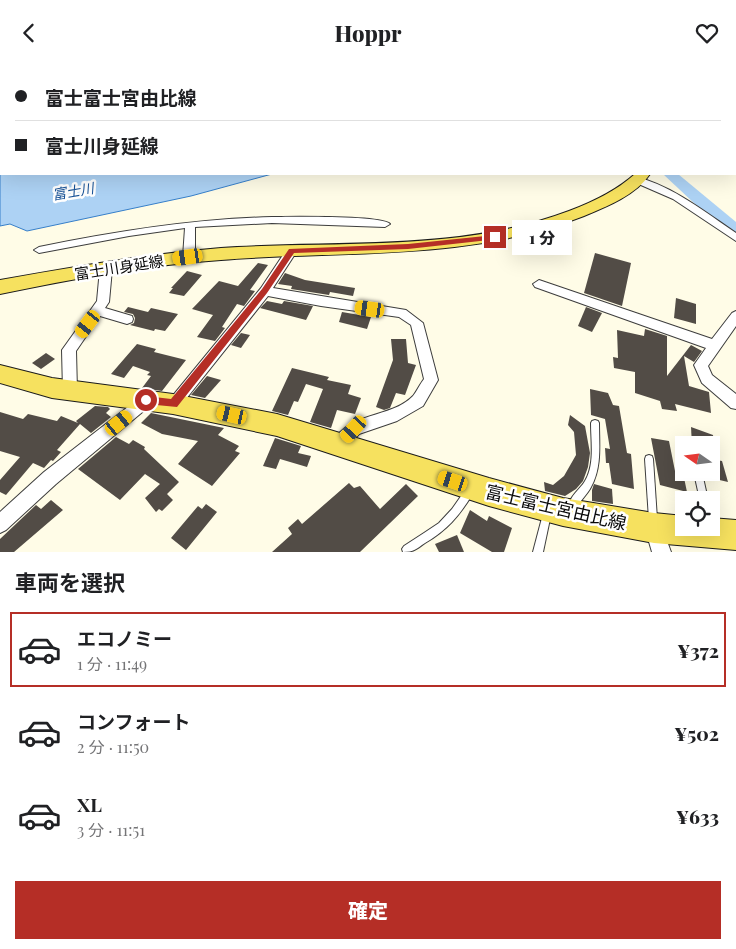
<!DOCTYPE html>
<html lang="ja">
<meta charset="utf-8">
<style>
body{margin:0;font-family:"Playfair Display","Noto Sans JP",serif;background:#f2f2f2;color:#202124;height:100vh;display:flex;flex-direction:column;font-size:19px;white-space:nowrap}
*{box-sizing:border-box;margin:0}
p{font-size:16px;color:#757577}
.icon{flex:none;width:28px;height:28px;fill:none;stroke:currentColor;stroke-width:2;stroke-linecap:round;stroke-linejoin:round}
.map{position:relative;height:487px;overflow:hidden}
.details{display:flex;flex-direction:column;background:#fff;flex:1}
.details>*{flex:none}
.guide{position:absolute;left:0px;top:0px;width:736px;height:110px;box-shadow:0 5px 20px #0002;display:grid;align-content:center;height:110px;padding:0 15px;background:#fff}
.needle{width:32px;rotate:284deg}
.controls{position:absolute;left:675px;top:371px;display:grid;gap:10px}
.controls a{display:grid;place-items:center;width:45px;height:45px;border-radius:0px;background:#fff;box-shadow:0 5px 20px #0002;font-size:25px}
.end{position:absolute;width:22px;height:22px;margin:-11px;border:6px solid #b52e26;background:#fff;box-shadow:0 0 0 2px #fff}
.from{border-radius:50%}
.bubble{position:absolute;height:35px;border-radius:0px;background:#fff;box-shadow:0 5px 20px #0002;font-size:16px;font-weight:800;line-height:35px;text-align:center}
.car{position:absolute;width:15px;height:30px;margin:-15px -8px;border-radius:6px;box-shadow:0 0 4px 1px #0007;background:linear-gradient(#f5c518 24%,#345 0 40%,#f5c518 0 76%,#345 0 86%,#f5c518 0)}
.guide b{display:flex;align-items:center;gap:18px;height:48px;font-size:19px}
.guide b+b{border-top:1px solid #e0e0e0}
.guide i{width:12px;height:12px;background:#202124}
ul{padding:0;list-style:none}
li{display:flex;align-items:center;gap:15px;height:75px;margin:0 10px 8px;padding:0 5px;border:2px solid transparent;border-radius:0px}
li div{flex:1}
li b{display:block;font-size:19px}
li em{font-style:normal;font-weight:800}
li.on{border-color:#b52e26}
li>.icon{width:45px;height:45px;stroke-width:1.5}
h2{padding:0 15px;font-size:22px;line-height:60px}
.cta{display:flex;gap:10px;margin-top:auto;padding:10px 15px}
.cta a{flex:1;height:58px;border-radius:0px;background:#b52e26;color:#fff;font-size:20px;font-weight:800;line-height:58px;text-align:center}
header{display:flex;justify-content:space-between;align-items:center;height:65px;padding:0 15px;background:#fff;font-size:22px;font-weight:800}
.map>svg:first-child{display:block}
.water{fill:#add2f4;stroke:#367fca}
.lines{fill:none;stroke-linecap:round;stroke-linejoin:round}
.river{fill:#add2f4;fill-rule:evenodd}
.building{fill:#524c46}
.service-casing{stroke:#3d3d3d;stroke-width:2}
.minor-casing{stroke:#3d3d3d;stroke-width:2}
.tertiary-casing{stroke:#3d3d3d;stroke-width:2}
.primary-casing{stroke:#1b1b1b;stroke-width:2}
.service{fill:#fff;fill-rule:evenodd}
.minor{fill:#fff;fill-rule:evenodd}
.tertiary{fill:#fff;fill-rule:evenodd}
.primary{fill:#f6e15f;fill-rule:evenodd}
.route{fill:#b52e26}
.labels{text-anchor:middle;dominant-baseline:central;stroke-width:5;stroke-linejoin:round;paint-order:stroke}
.far-water-label{font-size:14px;font-style:italic;fill:#175297;stroke:#fff}
.street-label{font-size:15px;fill:#0a0a0a;stroke:#fff}
.near-street-label{font-size:18px;fill:#0a0a0a;stroke:#fff}
</style>
<header><svg class="icon" aria-label="back" viewBox="0 0 24 24"><path d="M15 5l-7 7 7 7"/></svg>Hoppr<svg class="icon" aria-label="heart" viewBox="0 0 24 24"><path d="M12 20l-8-8c-3-5 5-10 8-4 3-6 11-1 8 4z"/></svg></header>
<div class="map">
<svg width="736" height="487" viewBox="0 0 736 487">
<rect width="100%" height="100%" fill="#fffce7"/>
<path class="water" d="M0 95 1 109H272L191 131 27 166 10 159 0 161Z"/>
<g class="lines">
<path class="river" d="M663 109H678L736 157V169L712 155Z"/>
</g>
<g class="building">
<path d="M595 188 631 198 622 241 584 228Z"/>
<path d="M258 198 268 200 250 225 255 226 244 241 237 239 222 262 225 263 215 276 197 272 213 250 192 244 219 216 238 221Z"/>
<path d="M187 206 202 210 184 231 169 228 173 223H171Z"/>
<path d="M285 208 305 215 355 223 353 231 330 227 329 230 291 224 292 221 278 219Z"/>
<path d="M676 233 696 239V259L674 253Z"/>
<path d="M267 236 282 239 284 236 313 241 306 255 260 243Z"/>
<path d="M128 242 148 247 151 243 178 249 165 266 155 264 154 266 130 260 134 258 135 253 133 249 124 247Z"/>
<path d="M586 242 602 248 592 267 578 261Z"/>
<path d="M342 247 371 252 367 264 339 257Z"/>
<path d="M645 264 667 271V311L691 280 702 286 694 297 684 291 689 321 709 327 711 348 675 339 677 346 662 344 660 336 635 328V307L614 303 613 292 618 293 617 265 644 271Z"/>
<path d="M241 268 250 270 241 283 231 280Z"/>
<path d="M391 274H406L408 298 416 300 405 330 396 328 390 343 384 345 376 342 393 295Z"/>
<path d="M137 279 156 284 154 287 186 295 162 326 142 323 151 311 147 310 150 307 133 301 124 313 111 309Z"/>
<path d="M46 288 55 294 41 304 32 298Z"/>
<path d="M292 303 329 312 327 315 351 320 348 329 361 333 355 349 337 345 331 363 310 357 323 324 306 319 298 337 294 336 288 350 272 346Z"/>
<path d="M207 311 221 315 205 333 191 330Z"/>
<path d="M590 324 608 328 613 340 619 341 627 388 631 389 634 424 612 419 609 398H606L605 383 610 384 605 354 591 350Z"/>
<path d="M95 341 108 342 110 344 106 348 111 352 91 368 80 359 57 385 61 387 53 396 51 395 44 403 33 398 6 430 0 427V415L20 392 0 386V347L23 354 28 349 57 356 61 351 78 358 76 356Z"/>
<path d="M151 348 224 363 218 370 239 381 235 386 240 388 212 421 178 399 198 376 162 369 141 358Z"/>
<path d="M570 350 585 361 590 388 588 402 583 416 576 424 565 431 545 426 544 417 553 420 564 411 576 390 574 367 568 360Z"/>
<path d="M691 362 713 370 714 380H692Z"/>
<path d="M116 372 129 379 133 375 145 382 144 384 179 417 167 429 173 435 162 446 159 444 156 447 145 433 160 419 145 409 120 435 78 404Z"/>
<path d="M275 373 301 381 298 388 311 391 307 402 280 394 276 404 263 401Z"/>
<path d="M651 373 669 376 675 406 683 408 687 427 660 420Z"/>
<path d="M711 394 722 396 728 417 711 413Z"/>
<path d="M349 418 354 423 360 421 380 444 406 419 418 431 360 487H272L292 469 288 463 298 454 302 459Z"/>
<path d="M594 419 612 424 613 439 592 436V425Z"/>
<path d="M51 435 63 445 14 487H0V474L36 440 41 444Z"/>
<path d="M206 439 217 447 186 485 171 473 198 441 202 444Z"/>
<path d="M470 445 487 456 489 451 512 463 504 487H492L460 468Z"/>
<path d="M457 470 464 487H439L435 479Z"/>
</g>
<g class="lines">
<defs>
<g id="service">
<path d="M0 0H11L14 1H0Z"/>
<path d="M595 355 598 356 599 358C599 380 602 402 591 422 587 430 579 436 576 445L573 446 570 445C566 433 580 425 585 416 595 399 591 377 591 358L592 356Z"/>
<path d="M649 390 652 391 653 394 657 454 656 457 653 458 650 457 649 454 645 394 646 391Z"/>
<path d="M694 408H702L708 435H700Z"/>
<path d="M469 423 472 424 473 427 472 430C459 451 447 465 425 478 416 484 414 487 403 487L402 484 404 481 424 468 439 458 452 444 466 424Z"/>
<path d="M547 445 550 446 551 449 543 487H533L543 449 544 446Z"/>
</g>
<g id="minor">
<path d="M130 0H137L138 1H131Z"/>
<path d="M612 0H619L620 1H613Z"/>
<path d="M638 0H644L645 1H639Z"/>
<rect x="735" y="10" width="1" height="5"/>
<rect x="735" y="33" width="1" height="4"/>
<path d="M637 112C674 122 705 147 736 168V176L673 134 634 117 632 115Z"/>
<path d="M272 152C291 152 381 150 390 159L385 162 272 158 195 162V192L189 196 183 192 185 163 129 171 39 188 34 185 39 182C117 166 193 154 272 152Z"/>
<path d="M291 183 297 186 273 223 406 245 423 258 438 315 423 341 397 356 359 369 346 384 340 386 334 384 332 379C347 346 391 354 413 331 417 326 420 319 424 314L411 260 399 252 321 241 268 231 178 344 173 345 168 344 166 339 261 223 287 184Z"/>
<path d="M106 200 112 204 109 237 105 243 132 251 133 254 132 257 127 259 100 251 76 286 77 326 75 330 70 332 65 330 63 326 62 285 97 236 100 204Z"/>
<path d="M539 215 712 274 732 248 736 246V261L708 301 712 310 736 329V344L731 343 702 318 694 300 706 283 535 222 533 219Z"/>
<path d="M147 329 152 331 154 335 152 339 56 419 6 465 0 468V447L44 407 142 331Z"/>
<path d="M654 454 660 457 671 487H652L645 463 648 457Z"/>
</g>
<path id="tertiary" d="M666 0H674L675 1H667Z"/>
<g id="primary">
<rect x="700" y="0" width="10" height="1"/>
<path d="M635 109H650C636 130 606 142 584 151 467 197 343 185 221 195 147 200 73 214 0 229V215C73 202 147 189 221 183 337 175 458 188 569 146 593 137 616 126 635 109Z"/>
<path d="M0 300 52 313 173 329 277 349 489 413 563 433 654 448 684 451V462H711V453L736 455V485L654 478 563 461 489 441 277 371 173 349 52 333 0 318Z"/>
</g>
</defs>
<use href="#service" class="service-casing"/>
<use href="#minor" class="minor-casing"/>
<use href="#tertiary" class="tertiary-casing"/>
<use href="#primary" class="primary-casing"/>
<use href="#service" class="service"/>
<use href="#minor" class="minor"/>
<use href="#tertiary" class="tertiary"/>
<use href="#primary" class="primary"/>
</g>
<path class="route" d="M495 170 498 174 408 184 294 188 267 228 177 342 146 339 142 335 146 331 171 334 262 224 289 184 408 179Z"/>
<g class="labels">
<g class="far-water-label">
<text transform="translate(73 126) rotate(-10)">富士川</text>
</g>
<g class="street-label">
<text transform="translate(119 202) rotate(-9)">富士川身延線</text>
</g>
<g class="near-street-label">
<text transform="translate(556 442) rotate(13)">富士富士宮由比線</text>
</g>
</g>
</svg>
<div class="controls">
<a><svg class="needle" viewBox="-14 -14 28 28"><path d="M0-13l5 13h-10z" fill="#e53935"/><path d="M0 13l5-13h-10z" fill="#757577"/></svg></a>
<a><svg class="icon" aria-label="locate" viewBox="0 0 24 24"><circle cx="12" cy="12" r="6"/><path d="M12 2v4M12 18v4M2 12h4M18 12h4"/></svg></a>
</div>
<i class="end from" style="left:146px;top:335px"></i>
<i class="end" style="left:495px;top:172px"></i>
<div class="bubble" style="left:512px;top:155px;width:60px">1 分</div>
<i class="car" style="left:188px;top:192px;rotate:262deg"></i>
<i class="car" style="left:370px;top:244px;rotate:278deg"></i>
<i class="car" style="left:88px;top:259px;rotate:217deg"></i>
<i class="car" style="left:232px;top:350px;rotate:283deg"></i>
<i class="car" style="left:119px;top:358px;rotate:51deg"></i>
<i class="car" style="left:354px;top:364px;rotate:222deg"></i>
<i class="car" style="left:453px;top:416px;rotate:288deg"></i>
<div class="guide">
<b><i class="from"></i>富士富士宮由比線</b>
<b><i></i>富士川身延線</b>
</div>
</div>
<section class="details">
<h2>車両を選択</h2>
<ul>
<li class="on"><svg class="icon" aria-label="car" viewBox="0 0 24 24"><path d="M5 17H2v-5l4-1 3-4h7l3 4 3 1v5h-3M9 17h6M6 11h13"/><circle cx="7" cy="17" r="2"/><circle cx="17" cy="17" r="2"/></svg><div><b>エコノミー</b><p>1 分 · 11:49</p></div><em>¥372</em></li>
<li><svg class="icon" aria-label="car" viewBox="0 0 24 24"><path d="M5 17H2v-5l4-1 3-4h7l3 4 3 1v5h-3M9 17h6M6 11h13"/><circle cx="7" cy="17" r="2"/><circle cx="17" cy="17" r="2"/></svg><div><b>コンフォート</b><p>2 分 · 11:50</p></div><em>¥502</em></li>
<li><svg class="icon" aria-label="car" viewBox="0 0 24 24"><path d="M5 17H2v-5l4-1 3-4h7l3 4 3 1v5h-3M9 17h6M6 11h13"/><circle cx="7" cy="17" r="2"/><circle cx="17" cy="17" r="2"/></svg><div><b>XL</b><p>3 分 · 11:51</p></div><em>¥633</em></li>
</ul>
<div class="cta"><a>確定</a></div>
</section>
